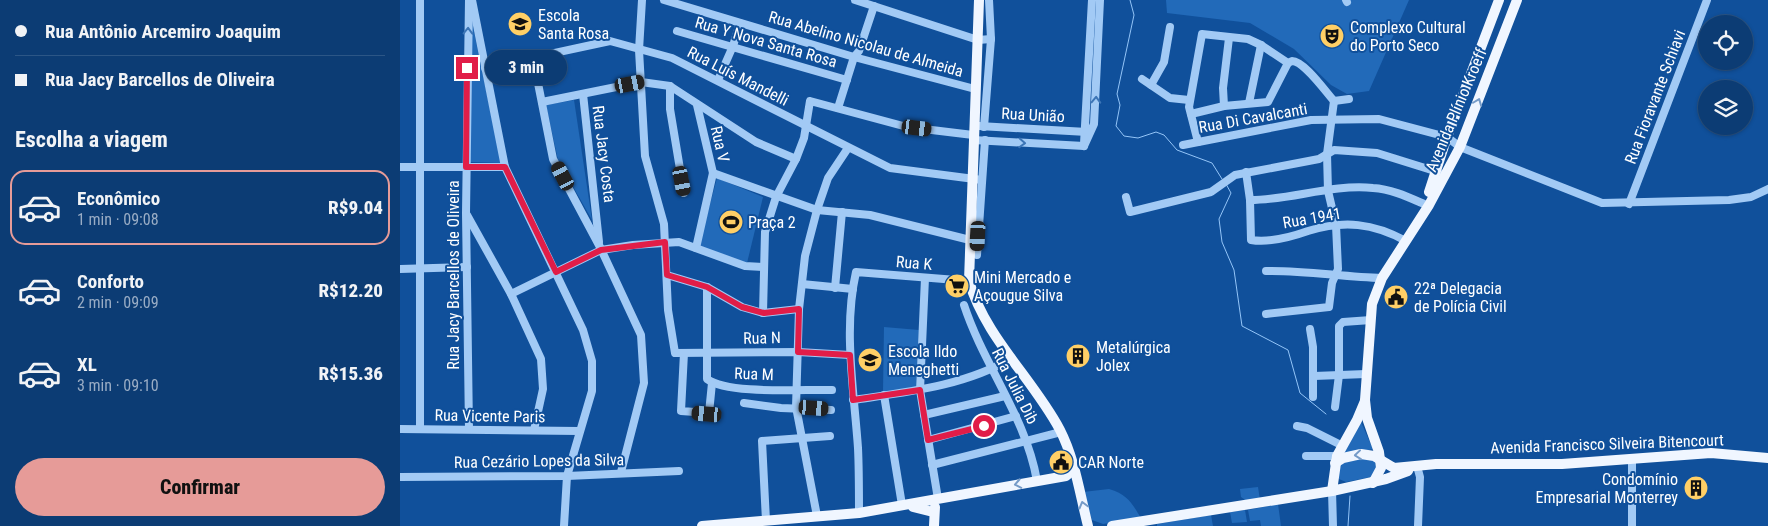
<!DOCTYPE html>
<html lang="pt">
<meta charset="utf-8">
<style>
body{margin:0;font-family:"Roboto Condensed",sans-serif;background:#154379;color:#f1f3f6;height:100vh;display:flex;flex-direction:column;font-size:19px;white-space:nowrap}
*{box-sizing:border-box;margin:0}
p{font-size:16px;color:#9aadc5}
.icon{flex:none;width:28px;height:28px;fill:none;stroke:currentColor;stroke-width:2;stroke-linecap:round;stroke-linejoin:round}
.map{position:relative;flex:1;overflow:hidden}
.drawer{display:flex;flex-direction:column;background:#0c3c74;width:400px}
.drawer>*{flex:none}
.guide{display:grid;align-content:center;height:110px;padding:0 15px;background:#0c3c74}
.controls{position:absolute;left:1298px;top:15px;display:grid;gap:10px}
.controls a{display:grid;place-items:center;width:55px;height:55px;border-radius:50%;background:#0c3c74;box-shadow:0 1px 4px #0004,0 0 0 1px #2c5686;font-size:25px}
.end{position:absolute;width:22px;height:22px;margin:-11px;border:6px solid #e11d48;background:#fff;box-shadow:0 0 0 2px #fff}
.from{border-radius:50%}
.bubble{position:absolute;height:35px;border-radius:18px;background:#0c3c74;box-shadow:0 1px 4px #0004,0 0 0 1px #2c5686;font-size:16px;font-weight:800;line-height:35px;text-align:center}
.car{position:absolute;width:15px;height:30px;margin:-15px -8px;border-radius:6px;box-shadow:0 0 4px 1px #0007;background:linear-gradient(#222 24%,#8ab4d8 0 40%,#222 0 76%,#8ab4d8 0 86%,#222 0)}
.guide b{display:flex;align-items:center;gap:18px;height:48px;font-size:19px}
.guide b+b{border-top:1px solid #2c5686}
.guide i{width:12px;height:12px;background:#f1f3f6}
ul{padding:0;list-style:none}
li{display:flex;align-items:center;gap:15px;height:75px;margin:0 10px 8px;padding:0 5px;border:2px solid transparent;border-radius:15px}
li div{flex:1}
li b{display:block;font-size:19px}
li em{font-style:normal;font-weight:800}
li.selected{border-color:#e69b98}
li>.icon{width:45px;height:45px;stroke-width:1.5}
h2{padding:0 15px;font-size:22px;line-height:60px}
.cta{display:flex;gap:10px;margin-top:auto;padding:10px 15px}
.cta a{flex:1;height:58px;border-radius:30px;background:#e69b98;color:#111;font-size:20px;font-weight:800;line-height:58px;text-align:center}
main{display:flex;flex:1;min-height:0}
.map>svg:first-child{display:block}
.green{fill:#226ab9}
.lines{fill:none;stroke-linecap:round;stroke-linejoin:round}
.stream{stroke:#94c5f8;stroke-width:1}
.minor{stroke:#a2caf5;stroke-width:8}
.major{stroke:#f0f6ff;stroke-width:10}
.oneway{stroke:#3c75b6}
.oneway2{stroke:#759bc8}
.route{stroke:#e11d48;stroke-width:6}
.labels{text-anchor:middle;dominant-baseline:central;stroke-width:4;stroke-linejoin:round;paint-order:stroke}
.poi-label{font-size:16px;fill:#fff;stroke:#10509b;text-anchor:start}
.street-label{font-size:16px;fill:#fff;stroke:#10509b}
</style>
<main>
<section class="drawer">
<div class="guide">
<b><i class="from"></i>Rua Antônio Arcemiro Joaquim</b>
<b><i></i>Rua Jacy Barcellos de Oliveira</b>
</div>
<h2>Escolha a viagem</h2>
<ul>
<li class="selected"><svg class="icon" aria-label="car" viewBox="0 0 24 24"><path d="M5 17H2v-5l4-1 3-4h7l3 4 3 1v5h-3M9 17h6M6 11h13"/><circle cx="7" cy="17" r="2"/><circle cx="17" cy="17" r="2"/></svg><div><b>Econômico</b><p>1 min · 09:08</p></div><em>R$9.04</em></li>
<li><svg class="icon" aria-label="car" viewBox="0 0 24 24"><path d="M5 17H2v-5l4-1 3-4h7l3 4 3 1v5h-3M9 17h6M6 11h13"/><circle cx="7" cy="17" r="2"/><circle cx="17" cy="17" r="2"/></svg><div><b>Conforto</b><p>2 min · 09:09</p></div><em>R$12.20</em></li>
<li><svg class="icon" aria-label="car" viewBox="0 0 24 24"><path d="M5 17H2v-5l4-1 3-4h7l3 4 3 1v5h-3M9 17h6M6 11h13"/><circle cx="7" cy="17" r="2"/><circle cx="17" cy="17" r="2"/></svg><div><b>XL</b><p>3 min · 09:10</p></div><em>R$15.36</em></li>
</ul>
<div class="cta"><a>Confirmar</a></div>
</section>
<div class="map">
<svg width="1368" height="526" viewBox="0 0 1368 526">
<rect width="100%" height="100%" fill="#10509b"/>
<g class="green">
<path d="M766 0H1009L969 91 947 94 931 85 894 49 850 23 767 13Z"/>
<path d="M72 22 101 163 69 162Z"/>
<path d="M174 100 192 220 158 160 146 105Z"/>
<path d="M317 178 363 197 347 263 299 246Z"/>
<path d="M484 327 519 330 516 388 483 393Z"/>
<path d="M961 422 973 449 942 457Z"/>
<path d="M967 458 975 461 976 467 971 477 946 482 939 479 937 474 942 463Z"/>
<path d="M858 487 860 500 848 502 841 497 840 489Z"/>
<path d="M709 489C728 495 731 502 741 518L703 524 692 520 683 492Z"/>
<path d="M878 504 881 526H861L860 520 850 521 848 510Z"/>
<path d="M845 510 847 522 832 523 830 512Z"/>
<path d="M811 515 813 526H757V524Z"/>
</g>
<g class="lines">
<g class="stream">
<path d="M730 0 734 15 717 94 720 105 716 126 724 136 738 138 756 132 764 135 777 150 812 163 822 179"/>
<path d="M826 184 831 193 819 219 822 242 834 270 842 326 888 350 900 393 926 414"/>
<path d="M948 526 950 496"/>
</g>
<g class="minor">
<path d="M20 0V429"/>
<path d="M72 0 105 167 183 330 192 361V391L167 476 164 526"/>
<path d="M242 0 239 50 245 156 264 224 268 310 275 353 398 352 450 355"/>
<path d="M264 0 454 57 575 89"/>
<path d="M455 0 578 40 591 39"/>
<path d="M946 0 947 2"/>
<path d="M277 31 447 80"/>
<path d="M133 58 153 159 200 247 241 335 244 383 221 472"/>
<path d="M85 68 210 41 272 58 490 168 582 180"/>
<path d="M742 79 770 98 789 100"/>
<path d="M318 80 333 46 340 23"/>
<path d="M751 85 764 62 770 27"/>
<path d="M270 86V109L284 193"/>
<path d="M183 94 199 242"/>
<path d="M934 101 949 99"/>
<path d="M142 102 241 82 270 86 356 142 396 159"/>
<path d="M849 103 861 45"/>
<path d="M824 106 823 88 829 38"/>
<path d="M438 108 454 57 459 51 474 6"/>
<path d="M791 114 824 106 868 102 888 63 892 61C904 61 925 91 934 101"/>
<path d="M579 126 687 132"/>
<path d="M584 127 591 39 589 0"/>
<path d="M573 140 684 146"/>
<path d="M798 142 789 107 802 34 848 39 861 45 888 63"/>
<path d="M684 144 692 0"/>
<path d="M783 145 911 120 979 119 1047 137 1060 147 1202 203 1329 200 1351 197 1368 189"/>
<path d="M684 146 694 124 700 0"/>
<path d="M0 167H105"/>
<path d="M846 172 850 200 851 240C869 243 891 237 908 231 944 220 973 223 1006 241"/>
<path d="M313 173 417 210 470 215 570 240"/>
<path d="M726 197 730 212 811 192 835 175 919 159 934 150 977 153 1038 172"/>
<path d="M850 200C891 200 931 184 973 188 991 189 1008 197 1024 204"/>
<path d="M1229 204 1307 0"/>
<path d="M67 215 111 294 141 359 143 389 134 430"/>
<path d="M296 248 313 173 297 105"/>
<path d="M577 255 585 140"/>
<path d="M0 269 67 267"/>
<path d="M866 271C904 270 943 277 982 278"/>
<path d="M267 275 307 287 342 307 363 313 399 309"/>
<path d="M525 278 520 390 538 499"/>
<path d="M402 284 453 289"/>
<path d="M307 287V379C328 395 404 389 432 390"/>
<path d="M435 288 442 212"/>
<path d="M111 294 201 250 233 245 279 242 345 266 363 267"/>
<path d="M564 305C584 366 626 417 637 481"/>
<path d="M363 313 365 232 376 197 396 159 404 138 410 101 507 127 573 135"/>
<path d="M866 314 929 307 932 283 938 269 936 225 928 191 927 154 934 101"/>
<path d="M910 329 913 347V397"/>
<path d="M284 353 281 411 309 413 312 383"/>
<path d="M914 376 966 374"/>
<path d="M484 395 502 505"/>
<path d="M453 400C507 392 565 386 612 358"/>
<path d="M344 403 381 408 431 410"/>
<path d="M935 407 939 375V326L943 322 971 320"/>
<path d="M524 415 605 396"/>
<path d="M897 426 907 428 941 445"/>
<path d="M0 429 179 431"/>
<path d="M69 429 66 213 69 0"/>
<path d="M528 440 616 416"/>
<path d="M906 456H937"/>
<path d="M532 465 661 432"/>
<path d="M1017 466 1020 477 1018 526"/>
<path d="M0 477 167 476 279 471"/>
<path d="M932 491 933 526"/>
<path d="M459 513C459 491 459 469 458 448 454 390 443 329 456 272L569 281"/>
<path d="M417 516 396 407 399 309 405 256 417 210 428 178 448 148"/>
<path d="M366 521 362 441 430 436"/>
<path d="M1232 526V459"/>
</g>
<g class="major">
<path d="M579 0 569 281C585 337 633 379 660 430 675 459 680 495 688 526"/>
<path d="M1029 192 1047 137 1099 0"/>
<path d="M935 463 943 458 961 454 974 456 994 468 1036 464H1162L1311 453 1368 458"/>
<path d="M973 483 981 468 979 452 967 418 965 400 972 304 982 278 1029 205 1060 147 1117 0"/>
<path d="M932 491 937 456 957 420 965 401"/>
<path d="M513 507 533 512"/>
<path d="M302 526 459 513 666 476 673 470"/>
<path d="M534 526 535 507"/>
<path d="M712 526 932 491 986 479 1008 471"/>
</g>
</g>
<defs><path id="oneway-chevron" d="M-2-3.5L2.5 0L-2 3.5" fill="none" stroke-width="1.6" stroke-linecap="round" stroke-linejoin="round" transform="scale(1.25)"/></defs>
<g class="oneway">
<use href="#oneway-chevron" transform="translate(68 31) rotate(-89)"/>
<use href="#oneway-chevron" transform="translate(696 100) rotate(-88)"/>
<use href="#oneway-chevron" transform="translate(622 143) rotate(3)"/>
</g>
<g class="oneway2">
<use href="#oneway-chevron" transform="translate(1078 102) rotate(-69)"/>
<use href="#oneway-chevron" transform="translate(958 455) rotate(174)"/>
<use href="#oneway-chevron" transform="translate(618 484) rotate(169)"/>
<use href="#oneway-chevron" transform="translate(683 505) rotate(-105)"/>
</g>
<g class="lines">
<path class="route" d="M67 68 66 167H105L156 272 201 250 265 242 267 275 307 287 342 307 364 313 399 309 398 352 450 355 453 400 520 390 528 440 584 426"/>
</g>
<defs>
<symbol id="school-disc" viewBox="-11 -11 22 22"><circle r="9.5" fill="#ffcf66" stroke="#10509b"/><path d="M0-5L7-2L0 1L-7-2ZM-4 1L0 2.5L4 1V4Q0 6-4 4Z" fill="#111"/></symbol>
<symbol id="theatre-disc" viewBox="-11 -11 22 22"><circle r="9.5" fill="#ffcf66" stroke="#10509b"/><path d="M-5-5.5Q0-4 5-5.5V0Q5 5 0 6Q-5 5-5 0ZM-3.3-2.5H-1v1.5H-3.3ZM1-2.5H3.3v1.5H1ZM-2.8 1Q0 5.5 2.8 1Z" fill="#111"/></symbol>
<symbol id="stadium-disc" viewBox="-11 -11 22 22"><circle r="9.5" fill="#ffcf66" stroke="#10509b"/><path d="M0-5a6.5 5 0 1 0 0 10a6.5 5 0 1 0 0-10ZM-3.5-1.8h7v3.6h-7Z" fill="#111"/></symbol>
<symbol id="supermarket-disc" viewBox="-11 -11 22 22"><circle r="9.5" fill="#ffcf66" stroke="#10509b"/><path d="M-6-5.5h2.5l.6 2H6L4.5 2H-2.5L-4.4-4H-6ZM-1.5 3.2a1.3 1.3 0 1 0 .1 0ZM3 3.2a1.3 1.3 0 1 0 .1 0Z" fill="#111"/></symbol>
<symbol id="civic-disc" viewBox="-11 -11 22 22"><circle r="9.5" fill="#ffcf66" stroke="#10509b"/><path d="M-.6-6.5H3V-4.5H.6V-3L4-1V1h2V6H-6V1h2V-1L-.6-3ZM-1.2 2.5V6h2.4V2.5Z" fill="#111"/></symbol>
<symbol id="building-disc" viewBox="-11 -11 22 22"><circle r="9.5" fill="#ffcf66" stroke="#10509b"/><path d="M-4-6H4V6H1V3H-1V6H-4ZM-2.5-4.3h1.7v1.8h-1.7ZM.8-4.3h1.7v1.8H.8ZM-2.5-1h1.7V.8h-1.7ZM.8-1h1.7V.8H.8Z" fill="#111"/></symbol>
</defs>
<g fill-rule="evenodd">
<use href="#school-disc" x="106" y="10" width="28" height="28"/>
<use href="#theatre-disc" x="918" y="22" width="28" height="28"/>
<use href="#stadium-disc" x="317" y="208" width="28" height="28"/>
<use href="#supermarket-disc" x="543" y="272" width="28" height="28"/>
<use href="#civic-disc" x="982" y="283" width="28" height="28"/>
<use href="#building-disc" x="664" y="342" width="28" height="28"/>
<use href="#school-disc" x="456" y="346" width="28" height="28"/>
<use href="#civic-disc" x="647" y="448" width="28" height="28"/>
<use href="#building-disc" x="1282" y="474" width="28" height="28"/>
</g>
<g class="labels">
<g class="poi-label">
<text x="138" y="15">Escola<tspan x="138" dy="18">Santa Rosa</tspan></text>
<text x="950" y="27">Complexo Cultural<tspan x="950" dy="18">do Porto Seco</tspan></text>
<text x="348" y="222">Praça 2</text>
<text x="574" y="277">Mini Mercado e<tspan x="574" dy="18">Açougue Silva</tspan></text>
<text x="1014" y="288">22ª Delegacia<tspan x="1014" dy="18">de Polícia Civil</tspan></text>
<text x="696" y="347">Metalúrgica<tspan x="696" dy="18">Jolex</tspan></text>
<text x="488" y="351">Escola Ildo<tspan x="488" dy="18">Meneghetti</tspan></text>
<text x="678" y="462">CAR Norte</text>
<text x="1278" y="479" text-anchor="end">Condomínio<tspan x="1278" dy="18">Empresarial Monterrey</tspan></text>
</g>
<g class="street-label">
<text transform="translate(366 42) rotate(16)">Rua Y Nova Santa Rosa</text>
<text transform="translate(466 44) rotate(16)">Rua Abelino Nicolau de Almeida</text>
<text transform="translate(338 76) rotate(27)">Rua Luís Mandelli</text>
<text transform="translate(1255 97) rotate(-69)">Rua Fioravante Schiavi</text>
<text transform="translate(1056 110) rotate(-67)">Avenida Plínio Kroeff</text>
<text transform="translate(633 115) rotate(3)">Rua União</text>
<text transform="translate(853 118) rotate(-10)">Rua Di Cavalcanti</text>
<text transform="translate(320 144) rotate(77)">Rua V</text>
<text transform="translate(204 154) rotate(83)">Rua Jacy Costa</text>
<text transform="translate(912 218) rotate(-10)">Rua 1941</text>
<text transform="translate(514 263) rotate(5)">Rua K</text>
<text transform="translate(53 275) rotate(-90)">Rua Jacy Barcellos de Oliveira</text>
<text transform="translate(362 338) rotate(-1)">Rua N</text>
<text transform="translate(354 374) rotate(2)">Rua M</text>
<text transform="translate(615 386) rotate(63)">Rua Julia Dib</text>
<text transform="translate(90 416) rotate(1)">Rua Vicente Paris</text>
<text transform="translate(1207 444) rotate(-2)">Avenida Francisco Silveira Bitencourt</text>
<text transform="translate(139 461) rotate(-1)">Rua Cezário Lopes da Silva</text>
</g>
</g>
</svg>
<div class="controls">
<a><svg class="icon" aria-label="locate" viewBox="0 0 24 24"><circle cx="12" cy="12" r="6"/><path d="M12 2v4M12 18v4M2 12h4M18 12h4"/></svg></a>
<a><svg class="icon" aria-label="layers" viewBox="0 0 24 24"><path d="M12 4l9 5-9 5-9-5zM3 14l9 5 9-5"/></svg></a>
</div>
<i class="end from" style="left:584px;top:426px"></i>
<i class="end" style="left:67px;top:68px"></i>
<div class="bubble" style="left:85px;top:50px;width:82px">3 min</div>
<i class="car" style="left:230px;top:84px;rotate:79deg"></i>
<i class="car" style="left:517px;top:128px;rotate:97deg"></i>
<i class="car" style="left:163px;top:176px;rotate:332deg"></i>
<i class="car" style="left:282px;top:181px;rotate:169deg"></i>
<i class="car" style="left:578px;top:236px;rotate:183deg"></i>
<i class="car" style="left:414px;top:408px;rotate:94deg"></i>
<i class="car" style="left:307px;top:414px;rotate:275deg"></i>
</div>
</main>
